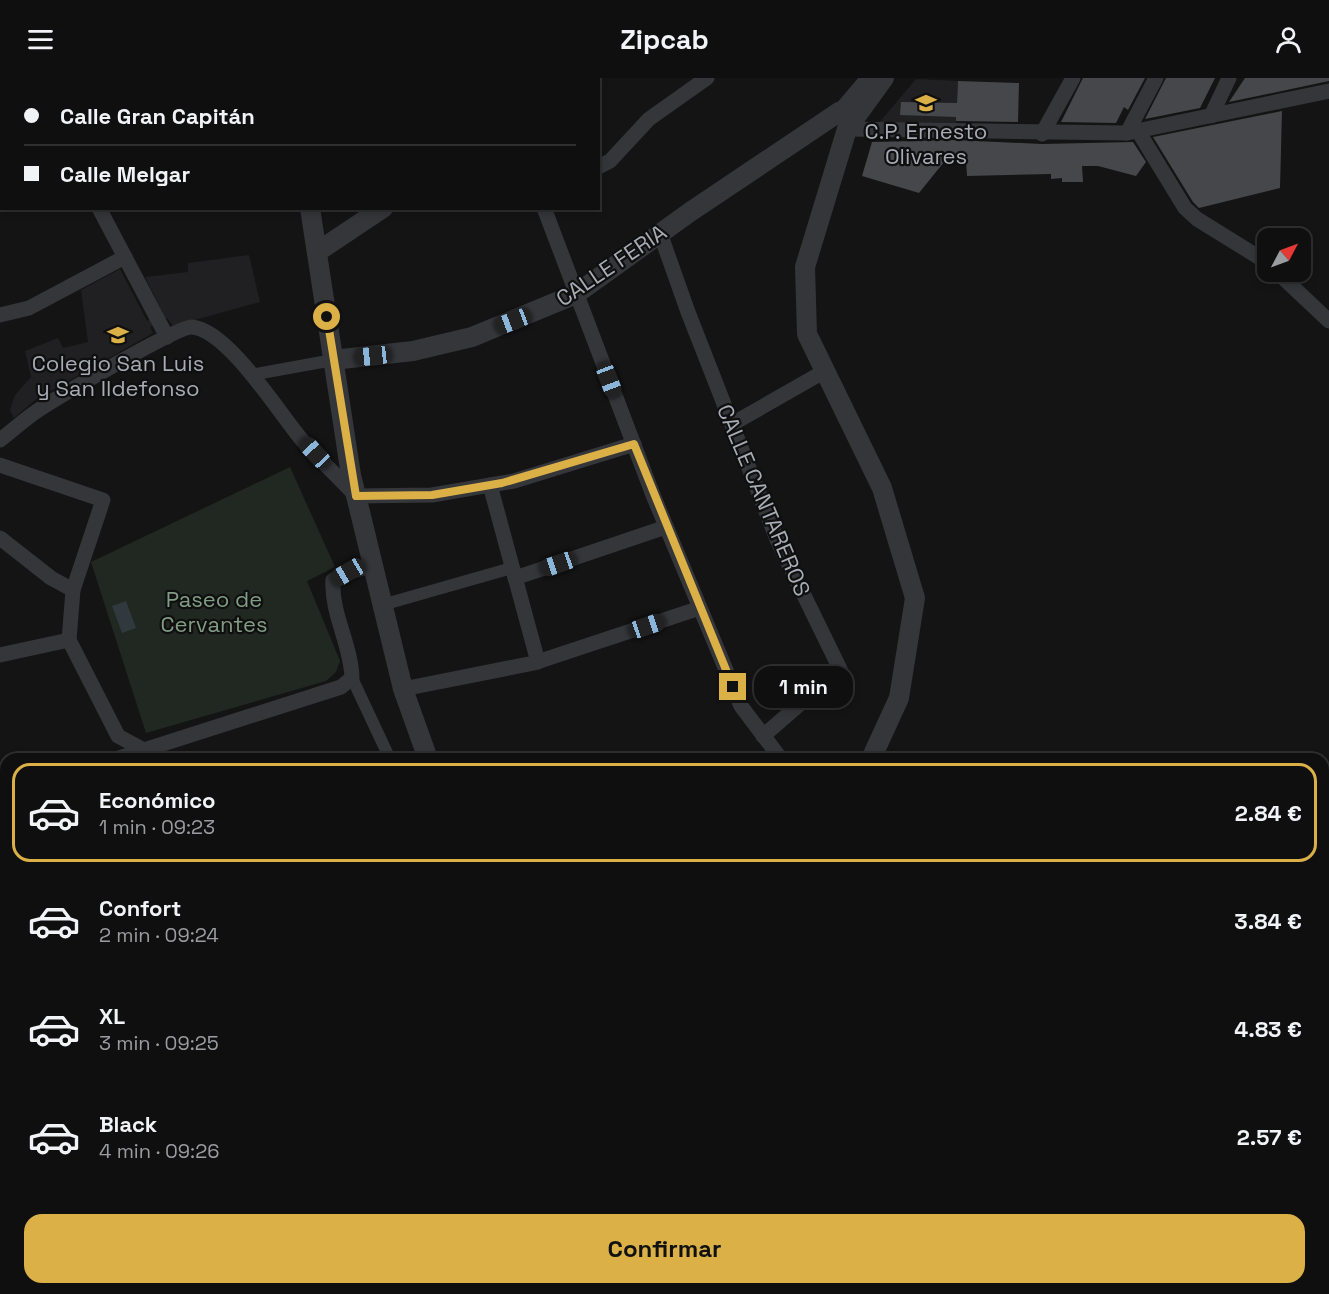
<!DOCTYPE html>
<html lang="es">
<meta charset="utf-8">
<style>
body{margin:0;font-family:"Space Grotesk",sans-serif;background:#181819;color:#f1f3f6;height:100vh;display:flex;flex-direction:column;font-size:22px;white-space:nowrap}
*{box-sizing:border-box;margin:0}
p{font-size:20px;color:#9b9c9f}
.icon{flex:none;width:33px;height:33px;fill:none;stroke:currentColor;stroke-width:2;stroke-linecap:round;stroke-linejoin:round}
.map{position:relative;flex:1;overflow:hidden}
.panel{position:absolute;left:0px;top:675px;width:1329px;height:542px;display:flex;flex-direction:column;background:#0f0f10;border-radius:18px 18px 0 0;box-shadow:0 3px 9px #0003,0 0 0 2px #2f2f30}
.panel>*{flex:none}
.hud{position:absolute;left:0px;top:0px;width:600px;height:132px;box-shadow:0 3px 9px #0003,0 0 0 2px #2f2f30;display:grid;align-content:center;height:132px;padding:0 24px;background:#0f0f10}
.needle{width:39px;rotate:49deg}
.tools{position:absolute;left:1257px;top:150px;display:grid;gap:12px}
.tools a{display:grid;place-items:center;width:54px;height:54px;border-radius:12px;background:#0f0f10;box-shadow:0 3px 9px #0003,0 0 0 2px #2f2f30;font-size:30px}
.end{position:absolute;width:27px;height:27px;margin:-14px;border:8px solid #dab047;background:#111;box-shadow:0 0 0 3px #111}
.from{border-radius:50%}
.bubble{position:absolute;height:42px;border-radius:18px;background:#0f0f10;box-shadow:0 3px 9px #0003,0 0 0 2px #2f2f30;font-size:20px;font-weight:700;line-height:42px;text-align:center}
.car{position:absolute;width:18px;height:36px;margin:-18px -9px;border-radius:8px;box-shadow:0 0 4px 2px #0007;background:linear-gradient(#222 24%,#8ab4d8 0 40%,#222 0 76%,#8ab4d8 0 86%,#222 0)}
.hud b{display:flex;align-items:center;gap:21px;height:57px;font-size:22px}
.hud b+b{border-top:2px solid #2f2f30}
.hud i{width:15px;height:15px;background:#f1f3f6}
ul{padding:10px 0 0;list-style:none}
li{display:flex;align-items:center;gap:18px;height:99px;margin:0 12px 9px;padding:0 12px;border:3px solid transparent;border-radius:18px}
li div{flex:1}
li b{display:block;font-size:22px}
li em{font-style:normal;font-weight:700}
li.active{border-color:#dab047}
li>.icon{width:54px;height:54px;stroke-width:1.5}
.action{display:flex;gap:12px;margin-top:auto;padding:12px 24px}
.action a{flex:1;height:69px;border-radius:18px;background:#dab047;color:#111;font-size:24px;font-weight:700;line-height:69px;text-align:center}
header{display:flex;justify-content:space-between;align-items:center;height:78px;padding:0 24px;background:#0f0f10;font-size:27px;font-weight:700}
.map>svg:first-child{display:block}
.built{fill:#202022}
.green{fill:#212822}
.water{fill:#31383e}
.building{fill:#46474a}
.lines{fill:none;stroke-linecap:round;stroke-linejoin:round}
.pedestrian{stroke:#35363a;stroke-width:12}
.minor{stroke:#35363a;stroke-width:15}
.tertiary{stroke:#35363a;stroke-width:20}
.route{stroke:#dab047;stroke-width:8}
.labels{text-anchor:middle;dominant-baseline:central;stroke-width:4.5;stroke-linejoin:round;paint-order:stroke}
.poi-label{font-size:22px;fill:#a7abb4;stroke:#0f0f10}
.street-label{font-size:22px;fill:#a7abb4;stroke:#0f0f10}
.park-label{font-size:22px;fill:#819d84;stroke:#0f0f10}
</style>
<header><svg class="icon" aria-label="menu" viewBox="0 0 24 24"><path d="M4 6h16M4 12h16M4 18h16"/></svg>Zipcab<svg class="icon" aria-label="person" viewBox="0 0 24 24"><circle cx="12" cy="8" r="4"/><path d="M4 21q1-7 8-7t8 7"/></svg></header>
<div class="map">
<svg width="1329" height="1216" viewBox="0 0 1329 1216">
<rect width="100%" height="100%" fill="#141415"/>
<g class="built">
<path d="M916 1 958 3 956 47 878 46Z"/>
<path d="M249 177 260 224 173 248 167 240 150 249 153 255 35 322 14 340 10 332 15 317 31 299 25 273 58 260 63 270 88 264 81 212 120 191 147 243 163 235 145 199 188 194V185Z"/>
<path d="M1323 830 1329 838V1024L1323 1017Z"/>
<path d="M1323 1208 1328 1216H1187L1185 1211Z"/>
</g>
<path class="green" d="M290 389 335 489 307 503 340 583 336 594 326 603 146 655 91 484Z"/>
<path class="water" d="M126 523 136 550 122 555 112 528Z"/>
<g class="building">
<path d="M1083 0H1145L1128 32 1124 29 1116 45 1061 44Z"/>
<path d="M1166 0H1215L1200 30 1145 41Z"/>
<path d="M1245 0H1329V3L1229 24Z"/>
<path d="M958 3 1019 5 1018 44 956 43V39L900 37 901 24 957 25Z"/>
<path d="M1282 33 1280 110 1199 130 1193 124 1153 59Z"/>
<path d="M955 62 1042 66 1133 64 1146 84 1136 98 1098 88H1082L1083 104H1062V100L1051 101V96L967 98 966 83 944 84 919 115 862 98 872 64Z"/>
</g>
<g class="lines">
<g class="pedestrian">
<path d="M251 297 333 282"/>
<path d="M382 527 512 490"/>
<path d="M352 600 390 681"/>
<path d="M1066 1210 1070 1216"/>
<path d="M843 1216 850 1210"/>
<path d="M956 1216 963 1210"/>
<path d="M1008 1216 1015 1210"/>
</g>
<g class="minor">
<path d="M50 0V2"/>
<path d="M513 2 514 0"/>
<path d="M839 34 868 0"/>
<path d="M1211 38 1229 0"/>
<path d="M847 51 1127 55 1329 13"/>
<path d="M1138 53 1185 130 1197 141 1268 185"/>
<path d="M1127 55 1156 0"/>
<path d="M1042 56 1073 0"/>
<path d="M0 76H2"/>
<path d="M598 89 610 83 649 41 707 0"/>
<path d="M99 130 167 259"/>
<path d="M544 130 653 417 741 628 781 681"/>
<path d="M660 155 688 234 778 464 840 591 763 658"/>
<path d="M1277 194 1329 243"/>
<path d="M0 237 29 230 125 179"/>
<path d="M732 346 825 293"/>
<path d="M0 362C13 352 26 340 40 331 58 319 178 248 192 249 228 252 279 335 302 362 319 381 338 399 356 418L432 417 514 403 634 366"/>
<path d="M0 387 103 422 73 512 69 562 118 658 142 671"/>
<path d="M490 407 538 584"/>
<path d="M0 460 51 500 73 512"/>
<path d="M515 500 666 449"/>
<path d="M0 577 69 562"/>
<path d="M403 611 534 585 700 530"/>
<path d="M116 681 341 609 352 600C351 566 331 536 333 502L348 494 372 488"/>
<path d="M1323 780 1329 779"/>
<path d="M94 1210V1216"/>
<path d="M179 1210 183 1216"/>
<path d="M424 1210 427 1216"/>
<path d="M566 1210 568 1216"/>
<path d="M813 1210 818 1216"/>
<path d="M1171 1210 1173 1216"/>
<path d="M485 1216 496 1210"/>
<path d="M676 1216 687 1210"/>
</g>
<g class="tertiary">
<path d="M292 0V2"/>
<path d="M545 2 547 0"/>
<path d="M310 130 351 397 403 611 428 681"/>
<path d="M317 174 383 130"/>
<path d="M333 282 413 273 472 259 576 216 690 134 839 34 862 28"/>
<path d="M871 681 899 620 915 520 882 410 807 256 805 189 847 51 884 0"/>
<path d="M72 1216 81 1210"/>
<path d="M327 1216 329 1210"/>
</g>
</g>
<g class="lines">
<path class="route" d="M327 239 356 418 432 417 502 405 634 366 733 609"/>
</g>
<defs>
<symbol id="school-bare" viewBox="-9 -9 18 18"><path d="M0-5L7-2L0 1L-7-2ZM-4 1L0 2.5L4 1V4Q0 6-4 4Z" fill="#dab047" stroke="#0f0f10" stroke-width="2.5" paint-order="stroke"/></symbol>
</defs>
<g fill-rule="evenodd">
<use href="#school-bare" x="911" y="10" width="30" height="30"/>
<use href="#school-bare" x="103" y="242" width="30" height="30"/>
</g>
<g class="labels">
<g class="poi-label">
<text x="926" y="53">C.P. Ernesto<tspan x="926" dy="25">Olivares</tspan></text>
<text x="118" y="285">Colegio San Luis<tspan x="118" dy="25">y San Ildefonso</tspan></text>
</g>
<g class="street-label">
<text transform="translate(611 187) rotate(-34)">CALLE FERIA</text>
<text transform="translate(764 422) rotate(67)">CALLE CANTAREROS</text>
</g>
<g class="park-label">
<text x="214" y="521">Paseo de<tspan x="214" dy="25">Cervantes</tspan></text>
</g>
</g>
</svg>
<div class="tools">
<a><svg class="needle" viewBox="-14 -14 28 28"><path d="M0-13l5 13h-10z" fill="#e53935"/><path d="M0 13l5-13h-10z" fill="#9b9c9f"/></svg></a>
</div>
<i class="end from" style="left:327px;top:239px"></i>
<i class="end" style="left:733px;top:609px"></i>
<div class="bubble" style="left:754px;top:588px;width:99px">1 min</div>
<i class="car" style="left:513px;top:243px;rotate:249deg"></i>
<i class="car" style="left:373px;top:278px;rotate:264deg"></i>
<i class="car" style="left:609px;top:302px;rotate:159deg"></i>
<i class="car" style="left:315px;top:375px;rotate:317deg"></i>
<i class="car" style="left:558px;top:486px;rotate:251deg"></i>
<i class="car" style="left:348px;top:494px;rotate:240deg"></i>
<i class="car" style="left:647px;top:548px;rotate:71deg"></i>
<div class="hud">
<b><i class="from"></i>Calle Gran Capitán</b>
<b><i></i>Calle Melgar</b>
</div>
<section class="panel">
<ul>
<li class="active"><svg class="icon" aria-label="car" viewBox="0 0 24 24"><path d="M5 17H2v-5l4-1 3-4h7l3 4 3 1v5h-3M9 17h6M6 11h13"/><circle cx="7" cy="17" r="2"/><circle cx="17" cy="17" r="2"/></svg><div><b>Económico</b><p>1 min · 09:23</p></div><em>2.84 €</em></li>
<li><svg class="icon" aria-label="car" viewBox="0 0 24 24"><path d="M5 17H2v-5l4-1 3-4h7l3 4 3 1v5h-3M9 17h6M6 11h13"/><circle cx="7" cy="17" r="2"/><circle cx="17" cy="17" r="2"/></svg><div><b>Confort</b><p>2 min · 09:24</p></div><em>3.84 €</em></li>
<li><svg class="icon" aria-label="car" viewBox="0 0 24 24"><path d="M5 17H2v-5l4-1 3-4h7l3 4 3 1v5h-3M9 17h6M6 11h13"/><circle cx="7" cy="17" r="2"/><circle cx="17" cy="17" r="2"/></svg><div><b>XL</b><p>3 min · 09:25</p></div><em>4.83 €</em></li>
<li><svg class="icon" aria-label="car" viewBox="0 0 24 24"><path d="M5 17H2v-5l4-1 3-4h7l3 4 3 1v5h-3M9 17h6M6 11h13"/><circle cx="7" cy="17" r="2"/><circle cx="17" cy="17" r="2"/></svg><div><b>Black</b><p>4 min · 09:26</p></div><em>2.57 €</em></li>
</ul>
<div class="action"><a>Confirmar</a></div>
</section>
</div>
